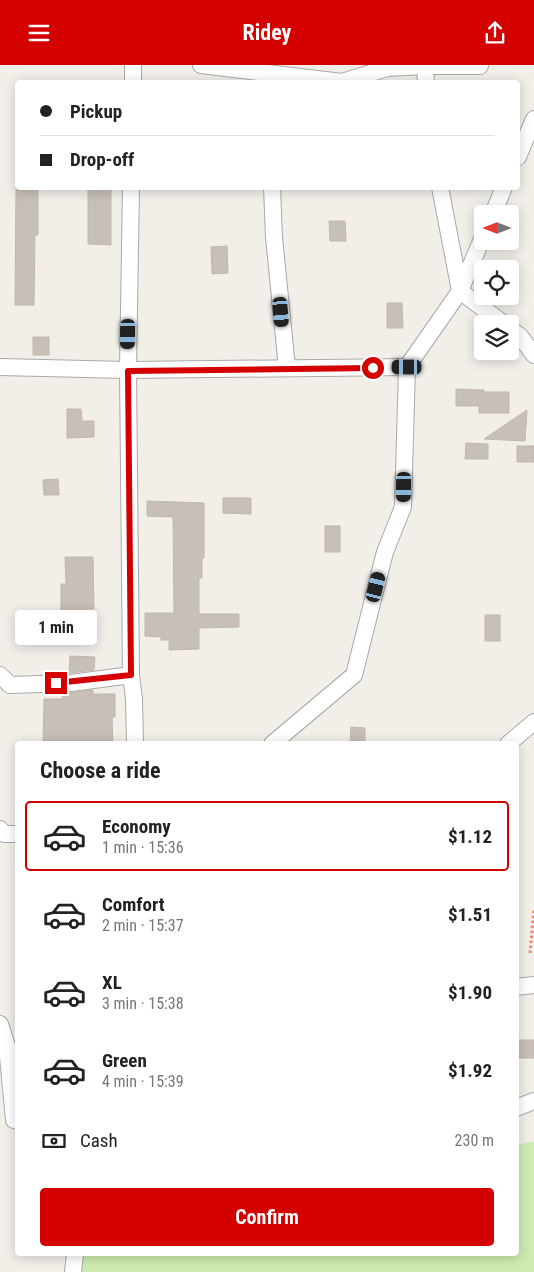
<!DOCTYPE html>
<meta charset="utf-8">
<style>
body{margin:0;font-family:"Roboto Condensed",sans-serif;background:#f2f2f2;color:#222;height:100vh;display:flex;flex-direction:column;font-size:19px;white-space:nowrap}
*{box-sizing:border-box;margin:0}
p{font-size:16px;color:#767676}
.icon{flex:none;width:28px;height:28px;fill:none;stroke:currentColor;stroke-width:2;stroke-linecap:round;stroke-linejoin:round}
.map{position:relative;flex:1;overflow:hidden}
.drawer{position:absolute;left:15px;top:676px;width:504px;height:515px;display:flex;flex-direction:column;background:#fff;border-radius:5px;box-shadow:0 2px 12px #0003}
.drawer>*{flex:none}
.guide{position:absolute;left:15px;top:15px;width:505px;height:110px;border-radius:5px;box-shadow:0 2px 12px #0003;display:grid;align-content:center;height:110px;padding:0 25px;background:#fff}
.needle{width:32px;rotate:270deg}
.tools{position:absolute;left:474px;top:140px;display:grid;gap:10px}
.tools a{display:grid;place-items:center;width:45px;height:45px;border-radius:5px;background:#fff;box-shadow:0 2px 12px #0003;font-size:25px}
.end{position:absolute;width:22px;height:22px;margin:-11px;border:6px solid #d40000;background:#fff;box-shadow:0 0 0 2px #fff}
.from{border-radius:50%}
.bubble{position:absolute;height:35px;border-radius:5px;background:#fff;box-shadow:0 2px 12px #0003;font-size:16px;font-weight:700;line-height:35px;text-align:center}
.car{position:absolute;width:15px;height:30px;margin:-15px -8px;border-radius:6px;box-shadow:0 0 4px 1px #0007;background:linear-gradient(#222 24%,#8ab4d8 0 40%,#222 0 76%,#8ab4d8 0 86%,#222 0)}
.guide b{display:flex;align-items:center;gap:18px;height:48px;font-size:19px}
.guide b+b{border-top:1px solid #e0e0e0}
.guide i{width:12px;height:12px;background:#222}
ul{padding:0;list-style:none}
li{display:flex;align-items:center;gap:15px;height:70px;margin:0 10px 8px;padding:0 15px;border:2px solid transparent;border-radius:5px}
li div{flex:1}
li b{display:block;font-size:19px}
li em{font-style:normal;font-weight:700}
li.current{border-color:#d40000}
li>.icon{width:45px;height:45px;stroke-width:1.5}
h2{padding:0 25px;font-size:22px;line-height:60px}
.pay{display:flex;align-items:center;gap:12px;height:55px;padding:0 25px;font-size:19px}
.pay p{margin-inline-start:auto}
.cta{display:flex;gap:10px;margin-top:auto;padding:10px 25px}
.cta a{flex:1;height:58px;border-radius:5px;background:#d40000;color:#fff;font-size:20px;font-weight:700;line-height:58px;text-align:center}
header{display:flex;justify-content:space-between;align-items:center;height:65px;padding:0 25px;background:#d40000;color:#fff;font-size:22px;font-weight:700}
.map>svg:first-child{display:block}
.grass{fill:#cdebb0}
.building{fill:#c7bfb8;stroke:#c4b6ab}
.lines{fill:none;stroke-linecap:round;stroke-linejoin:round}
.street-casing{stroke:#a9a9a9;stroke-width:18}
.path{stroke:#fa8072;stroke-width:3;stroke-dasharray:2.5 2.5;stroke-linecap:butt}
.street{stroke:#fff;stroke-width:16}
.route{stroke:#d40000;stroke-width:6}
</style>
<header><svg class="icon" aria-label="menu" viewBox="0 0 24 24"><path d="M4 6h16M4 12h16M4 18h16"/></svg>Ridey<svg class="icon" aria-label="share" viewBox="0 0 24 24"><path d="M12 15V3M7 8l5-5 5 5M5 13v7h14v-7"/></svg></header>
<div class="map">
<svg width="534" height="1207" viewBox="0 0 534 1207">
<rect width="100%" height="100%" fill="#f2efe9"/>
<path class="grass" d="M531 1077H534V1207H70L75 1189H516V1080Z"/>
<g class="building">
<path d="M16 122H38V170H35L34 240H15Z"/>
<path d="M88 122H111V180L88 179Z"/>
<path d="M329 156H345L346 176H330Z"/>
<path d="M227 181 228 208 212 209 211 182Z"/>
<path d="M387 238H402L403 263H387Z"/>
<rect x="33" y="272" width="16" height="18"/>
<path d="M456 324 484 325V327H509V348H479V341H456Z"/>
<path d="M67 344H81L82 356H94V372L67 373Z"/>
<path d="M527 345 525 376 484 374Z"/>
<path d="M466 378 488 379V394H465Z"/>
<rect x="517" y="381" width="17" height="16"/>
<path d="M58 414 59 430H44L43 415Z"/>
<path d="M223 433H251V449L223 448Z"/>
<path d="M147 436 204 438V493H202V513H199V549H239V562L199 563V584L169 585V575H161V572L145 571V548H174L173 452 147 451Z"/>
<rect x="325" y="461" width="15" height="26"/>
<path d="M65 492H93L94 544 61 545V519H66Z"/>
<rect x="485" y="550" width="15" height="26"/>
<path d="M70 591 95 592 94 605 69 608Z"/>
<path d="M93 625V629H115V652H112L113 679H43L44 634H62L63 630H68V628Z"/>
<path d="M351 662 365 663V679L350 678Z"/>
<rect x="516" y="975" width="18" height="18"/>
</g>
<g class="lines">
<defs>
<g id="street">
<path d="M201 0 342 17 387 3 425 1H480"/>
<path d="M425 0 426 18"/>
<path d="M133 18V0"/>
<path d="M518 92 534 54"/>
<path d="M131 122 128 305 131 610 134 634 135 679"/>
<path d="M272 122 274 172 287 303"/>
<path d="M493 149 504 122"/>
<path d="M482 174 460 226 504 259"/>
<path d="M510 264 520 271 534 290"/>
<path d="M0 302 128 305 407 302"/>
<path d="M0 610 10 620 71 618 131 610"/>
<path d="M272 679 354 610 385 487 403 442 407 302 460 226 440 122"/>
<path d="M508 679 534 657"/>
<path d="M0 764 4 769H18"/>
<path d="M516 922 534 920"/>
<path d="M0 959 7 981 14 1055 18 1056"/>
<path d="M516 1043 534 1036"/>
<path d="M73 1207 75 1189"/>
</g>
</defs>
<use href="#street" class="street-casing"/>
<path class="path" d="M530 888 534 844"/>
<use href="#street" class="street"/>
</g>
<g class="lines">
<path class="route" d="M56 618 131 610 128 306 373 303"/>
</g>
</svg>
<div class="tools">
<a><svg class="needle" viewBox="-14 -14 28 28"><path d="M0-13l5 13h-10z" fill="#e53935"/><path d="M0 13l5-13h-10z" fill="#767676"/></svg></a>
<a><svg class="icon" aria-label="locate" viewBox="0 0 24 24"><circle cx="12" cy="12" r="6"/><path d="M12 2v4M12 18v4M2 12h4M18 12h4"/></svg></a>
<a><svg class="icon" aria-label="layers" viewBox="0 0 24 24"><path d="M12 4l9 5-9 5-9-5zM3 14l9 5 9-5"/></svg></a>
</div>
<i class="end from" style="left:373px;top:303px"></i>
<i class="end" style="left:56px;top:618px"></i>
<div class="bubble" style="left:15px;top:545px;width:82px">1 min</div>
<i class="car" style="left:281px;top:247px;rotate:175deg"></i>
<i class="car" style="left:128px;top:269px;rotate:181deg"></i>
<i class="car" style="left:407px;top:302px;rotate:270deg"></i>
<i class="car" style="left:404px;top:422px;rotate:181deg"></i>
<i class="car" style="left:376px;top:522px;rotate:14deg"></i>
<div class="guide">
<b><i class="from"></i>Pickup</b>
<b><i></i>Drop-off</b>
</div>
<section class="drawer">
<h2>Choose a ride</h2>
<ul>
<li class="current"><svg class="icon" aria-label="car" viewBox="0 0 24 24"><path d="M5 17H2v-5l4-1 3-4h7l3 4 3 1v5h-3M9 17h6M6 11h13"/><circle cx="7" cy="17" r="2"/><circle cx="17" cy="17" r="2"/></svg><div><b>Economy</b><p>1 min · 15:36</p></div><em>$1.12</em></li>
<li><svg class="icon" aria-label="car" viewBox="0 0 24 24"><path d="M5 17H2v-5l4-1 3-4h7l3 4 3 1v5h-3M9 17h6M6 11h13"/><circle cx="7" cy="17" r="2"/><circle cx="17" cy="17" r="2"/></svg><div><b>Comfort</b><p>2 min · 15:37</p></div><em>$1.51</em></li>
<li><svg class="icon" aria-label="car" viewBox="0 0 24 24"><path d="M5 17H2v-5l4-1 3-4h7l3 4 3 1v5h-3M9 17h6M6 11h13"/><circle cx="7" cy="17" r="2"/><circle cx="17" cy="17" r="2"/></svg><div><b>XL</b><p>3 min · 15:38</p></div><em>$1.90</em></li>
<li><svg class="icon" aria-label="car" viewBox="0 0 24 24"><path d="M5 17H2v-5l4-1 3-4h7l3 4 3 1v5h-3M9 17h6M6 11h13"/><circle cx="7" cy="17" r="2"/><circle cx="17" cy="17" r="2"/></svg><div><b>Green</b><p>4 min · 15:39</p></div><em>$1.92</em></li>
</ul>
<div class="pay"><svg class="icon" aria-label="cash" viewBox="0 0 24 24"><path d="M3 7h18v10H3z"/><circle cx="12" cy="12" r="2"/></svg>Cash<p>230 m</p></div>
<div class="cta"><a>Confirm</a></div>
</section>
</div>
